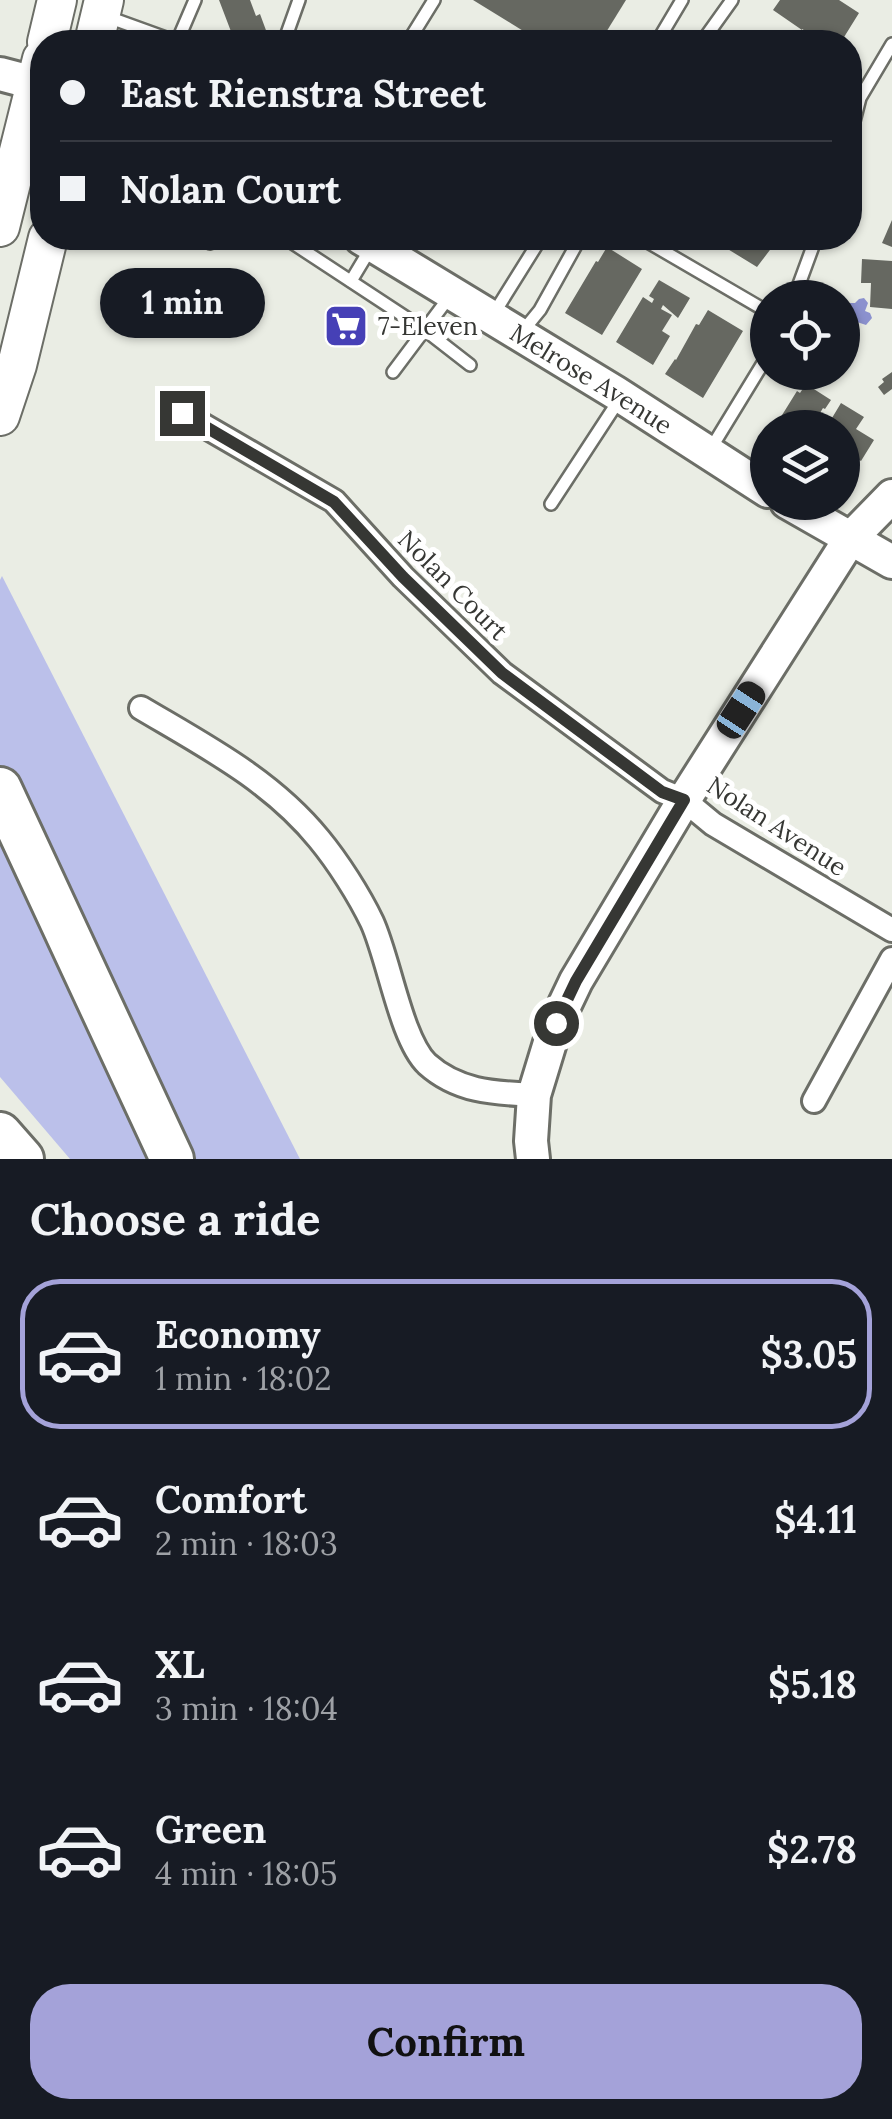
<!DOCTYPE html>
<meta charset="utf-8">
<style>
body{margin:0;font-family:Lora,serif;background:#20242c;color:#f1f3f6;height:100vh;display:flex;flex-direction:column;font-size:38px;white-space:nowrap}
*{box-sizing:border-box;margin:0}
p{font-size:32px;color:#9ea1a6}
.icon{flex:none;width:55px;height:55px;fill:none;stroke:currentColor;stroke-width:2;stroke-linecap:round;stroke-linejoin:round}
.map{position:relative;height:1159px;overflow:hidden}
.drawer{display:flex;flex-direction:column;background:#171b24;flex:1}
.drawer>*{flex:none}
.guide{position:absolute;left:30px;top:30px;width:832px;height:220px;border-radius:40px;box-shadow:0 2px 8px #0004;display:grid;align-content:center;height:220px;padding:0 30px;background:#171b24}
.fabs{position:absolute;left:750px;top:280px;display:grid;gap:20px}
.fabs a{display:grid;place-items:center;width:110px;height:110px;border-radius:50%;background:#171b24;box-shadow:0 2px 8px #0004;font-size:50px}
.end{position:absolute;width:45px;height:45px;margin:-22px;border:12px solid #363734;background:#fff;box-shadow:0 0 0 5px #fff}
.from{border-radius:50%}
.bubble{position:absolute;height:70px;border-radius:35px;background:#171b24;box-shadow:0 2px 8px #0004;font-size:32px;font-weight:700;line-height:70px;text-align:center}
.car{position:absolute;width:30px;height:60px;margin:-30px -15px;border-radius:12px;box-shadow:0 0 8px 2px #0007;background:linear-gradient(#222 24%,#8ab4d8 0 40%,#222 0 76%,#8ab4d8 0 86%,#222 0)}
.guide b{display:flex;align-items:center;gap:35px;height:95px;font-size:38px}
.guide b+b{border-top:2px solid #363941}
.guide i{width:25px;height:25px;background:#f1f3f6}
ul{padding:0;list-style:none}
li{display:flex;align-items:center;gap:30px;height:150px;margin:0 20px 15px;padding:0 10px;border:5px solid transparent;border-radius:40px}
li div{flex:1}
li b{display:block;font-size:38px}
li em{font-style:normal;font-weight:700}
li.active{border-color:#a4a2d9}
li>.icon{width:90px;height:90px;stroke-width:1.5}
h2{padding:0 30px;font-size:45px;line-height:120px}
.action{display:flex;gap:20px;margin-top:auto;padding:20px 30px}
.action a{flex:1;height:115px;border-radius:40px;background:#a4a2d9;color:#111;font-size:40px;font-weight:700;line-height:115px;text-align:center}
.map>svg:first-child{display:block}
.green{fill:#bbc0ea}
.water{fill:#8b91ce}
.building{fill:#666861}
.lines{fill:none;stroke-linecap:round;stroke-linejoin:round}
.lane-casing{stroke:#6c6e67;stroke-width:16}
.street-casing{stroke:#6c6e67;stroke-width:28}
.secondary-casing{stroke:#6c6e67;stroke-width:38}
.primary-casing{stroke:#6c6e67;stroke-width:42}
.highway-casing{stroke:#6c6e67;stroke-width:48}
.lane{stroke:#fff;stroke-width:11}
.street{stroke:#fff;stroke-width:22}
.secondary{stroke:#fff;stroke-width:32}
.primary{stroke:#fff;stroke-width:38}
.highway{stroke:#fff;stroke-width:42}
.route{stroke:#363734;stroke-width:12}
.labels{text-anchor:middle;dominant-baseline:central;stroke-width:10;stroke-linejoin:round;paint-order:stroke}
.poi-label{font-size:25px;fill:#363734;stroke:#fff;text-anchor:start}
.street-label{font-size:25px;fill:#363734;stroke:#fff}
</style>
<div class="map">
<svg width="892" height="1159" viewBox="0 0 892 1159">
<rect width="100%" height="100%" fill="#eaede4"/>
<path class="green" d="M2 576 300 1159H70L0 1077V580Z"/>
<path class="water" d="M864 298 868 303 865 311 870 313 872 318 866 325 854 321 847 312 851 307 848 303H855L859 299Z"/>
<g class="building">
<path d="M219 0H250L256 16 260 14 267 33 263 35 266 42H235Z"/>
<path d="M473 0H626L600 42H541Z"/>
<path d="M780 0H839L859 13 841 42H820L822 40 802 29V30L773 10Z"/>
<path d="M775 31 793 42H767Z"/>
<path d="M892 220V247L882 243Z"/>
<path d="M686 238H710L704 248Z"/>
<path d="M733 238H745L754 243 755 240 751 238H779L757 267 726 248Z"/>
<path d="M607 247 642 269 602 335 565 313 596 261 598 262Z"/>
<path d="M862 259 892 261V309L870 307 871 283H861Z"/>
<path d="M659 280 690 298 678 318 663 305 661 309 672 315 662 331 670 336 653 365 616 342 643 297 652 303 654 299 649 296Z"/>
<path d="M708 310 743 331 703 398 665 374 675 359 676 360 696 324 699 325Z"/>
<path d="M892 372V389L884 395 878 387 884 382 882 379Z"/>
<path d="M806 384 831 400 825 409 823 408 811 428H774L797 391 800 393Z"/>
<path d="M841 403 864 417 856 429 874 440 861 461 842 449V428H826Z"/>
</g>
<g class="lines">
<defs>
<g id="lane">
<path d="M105 16 177 42"/>
<path d="M177 42 195 0"/>
<path d="M284 42 299 0"/>
<path d="M408 42 434 0"/>
<path d="M657 42 682 0"/>
<path d="M702 42 732 0"/>
<path d="M850 137 860 98 892 44"/>
<path d="M285 238 425 330 470 365"/>
<path d="M641 238 768 312"/>
<path d="M210 243 214 238"/>
<path d="M351 281 372 246"/>
<path d="M794 298 816 238"/>
<path d="M493 315 541 238"/>
<path d="M522 332 540 310 580 238"/>
<path d="M393 372 450 296"/>
<path d="M710 450 768 355"/>
<path d="M551 504 619 400"/>
</g>
<g id="street">
<path d="M182 413 334 501 403 577 502 673 662 791 684 800 713 824 892 930"/>
<path d="M141 708C205 746 271 780 319 839 338 862 359 895 372 922 389 959 401 1039 427 1064 458 1092 495 1093 534 1095"/>
<path d="M814 1101 892 959"/>
</g>
<g id="secondary">
<path d="M0 74 42 85"/>
<path id="s1" d="M361 238 616 393 768 491"/>
<path d="M787 502 892 562"/>
<path d="M533 1159 531 1141 534 1095 556 1023 576 981 684 800 850 539 892 496"/>
</g>
<g id="primary">
<path d="M47 42 57 0"/>
<path d="M94 42 104 0"/>
<path d="M0 227 42 59"/>
<path d="M0 416 17 365 48 238"/>
</g>
<g id="highway">
<path d="M0 789 172 1159"/>
<path d="M0 1134 22 1159"/>
</g>
</defs>
<use href="#lane" class="lane-casing"/>
<use href="#street" class="street-casing"/>
<use href="#secondary" class="secondary-casing"/>
<use href="#primary" class="primary-casing"/>
<use href="#highway" class="highway-casing"/>
<use href="#lane" class="lane"/>
<use href="#street" class="street"/>
<use href="#secondary" class="secondary"/>
<use href="#primary" class="primary"/>
<use href="#highway" class="highway"/>
</g>
<g class="lines">
<path class="route" d="M182 413 334 502 403 577 502 673 662 792 684 800 576 981 556 1023"/>
</g>
<defs>
<symbol id="supermarket-square" viewBox="-11 -11 22 22"><rect x="-9" y="-9" width="18" height="18" rx="4" fill="#4640b6" stroke="#fff"/><path d="M-6-5.5h2.5l.6 2H6L4.5 2H-2.5L-4.4-4H-6ZM-1.5 3.2a1.3 1.3 0 1 0 .1 0ZM3 3.2a1.3 1.3 0 1 0 .1 0Z" fill="#fff"/></symbol>
</defs>
<g fill-rule="evenodd">
<use href="#supermarket-square" x="321" y="301" width="50" height="50"/>
</g>
<g class="labels">
<g class="poi-label">
<text x="378" y="326">7-Eleven</text>
</g>
<g class="street-label">
<text stroke="none"><textPath href="#s1" startOffset="270">Melrose Avenue</textPath></text>
<text transform="translate(453 585) rotate(45)">Nolan Court</text>
<text transform="translate(777 826) rotate(33)">Nolan Avenue</text>
</g>
</g>
</svg>
<div class="fabs">
<a><svg class="icon" aria-label="locate" viewBox="0 0 24 24"><circle cx="12" cy="12" r="6"/><path d="M12 2v4M12 18v4M2 12h4M18 12h4"/></svg></a>
<a><svg class="icon" aria-label="layers" viewBox="0 0 24 24"><path d="M12 4l9 5-9 5-9-5zM3 14l9 5 9-5"/></svg></a>
</div>
<i class="end from" style="left:556px;top:1023px"></i>
<i class="end" style="left:182px;top:413px"></i>
<div class="bubble" style="left:100px;top:268px;width:165px">1 min</div>
<i class="car" style="left:741px;top:710px;rotate:33deg"></i>
<div class="guide">
<b><i class="from"></i>East Rienstra Street</b>
<b><i></i>Nolan Court</b>
</div>
</div>
<section class="drawer">
<h2>Choose a ride</h2>
<ul>
<li class="active"><svg class="icon" aria-label="car" viewBox="0 0 24 24"><path d="M5 17H2v-5l4-1 3-4h7l3 4 3 1v5h-3M9 17h6M6 11h13"/><circle cx="7" cy="17" r="2"/><circle cx="17" cy="17" r="2"/></svg><div><b>Economy</b><p>1 min · 18:02</p></div><em>$3.05</em></li>
<li><svg class="icon" aria-label="car" viewBox="0 0 24 24"><path d="M5 17H2v-5l4-1 3-4h7l3 4 3 1v5h-3M9 17h6M6 11h13"/><circle cx="7" cy="17" r="2"/><circle cx="17" cy="17" r="2"/></svg><div><b>Comfort</b><p>2 min · 18:03</p></div><em>$4.11</em></li>
<li><svg class="icon" aria-label="car" viewBox="0 0 24 24"><path d="M5 17H2v-5l4-1 3-4h7l3 4 3 1v5h-3M9 17h6M6 11h13"/><circle cx="7" cy="17" r="2"/><circle cx="17" cy="17" r="2"/></svg><div><b>XL</b><p>3 min · 18:04</p></div><em>$5.18</em></li>
<li><svg class="icon" aria-label="car" viewBox="0 0 24 24"><path d="M5 17H2v-5l4-1 3-4h7l3 4 3 1v5h-3M9 17h6M6 11h13"/><circle cx="7" cy="17" r="2"/><circle cx="17" cy="17" r="2"/></svg><div><b>Green</b><p>4 min · 18:05</p></div><em>$2.78</em></li>
</ul>
<div class="action"><a>Confirm</a></div>
</section>
